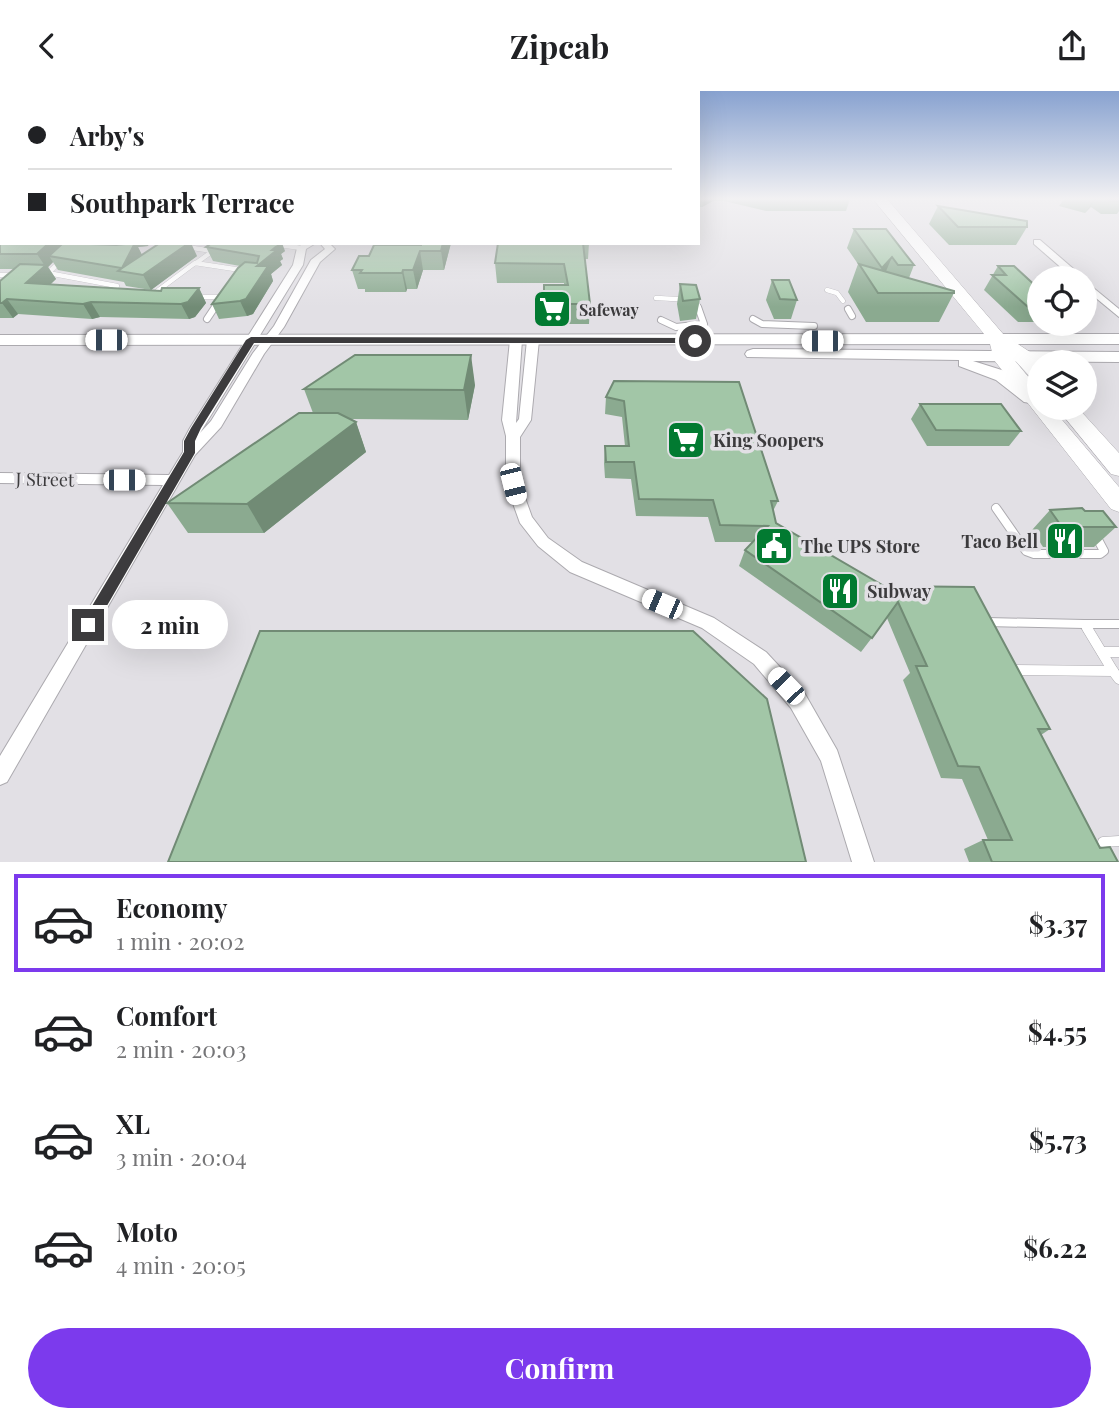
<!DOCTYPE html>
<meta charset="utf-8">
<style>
body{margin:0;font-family:"Playfair Display",serif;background:#f2f2f2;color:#202124;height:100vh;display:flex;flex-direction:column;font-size:26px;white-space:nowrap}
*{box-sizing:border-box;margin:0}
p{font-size:23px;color:#757577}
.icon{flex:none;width:38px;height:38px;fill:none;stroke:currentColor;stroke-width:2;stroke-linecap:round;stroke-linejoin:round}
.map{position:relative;height:771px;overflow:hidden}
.side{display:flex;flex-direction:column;background:#fff;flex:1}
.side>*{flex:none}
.top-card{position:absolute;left:0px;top:0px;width:700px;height:154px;box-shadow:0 7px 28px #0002;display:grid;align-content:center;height:154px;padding:0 28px;background:#fff}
.controls{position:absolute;left:1027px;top:175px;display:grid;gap:14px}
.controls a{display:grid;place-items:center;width:70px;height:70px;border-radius:50%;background:#fff;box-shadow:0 7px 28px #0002;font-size:35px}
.end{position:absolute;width:32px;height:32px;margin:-16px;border:9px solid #3c3b3d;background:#fff;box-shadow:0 0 0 4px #fff}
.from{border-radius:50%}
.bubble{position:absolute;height:49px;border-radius:24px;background:#fff;box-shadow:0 7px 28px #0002;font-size:23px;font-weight:700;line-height:49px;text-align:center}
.car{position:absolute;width:21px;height:42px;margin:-21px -10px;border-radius:9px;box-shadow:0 0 5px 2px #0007;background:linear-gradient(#fff 24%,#345 0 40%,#fff 0 76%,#345 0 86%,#fff 0)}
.top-card b{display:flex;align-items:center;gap:24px;height:66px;font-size:26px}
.top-card b+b{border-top:2px solid #e0e0e0}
.top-card i{width:18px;height:18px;background:#202124}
ul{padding:12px 0 0;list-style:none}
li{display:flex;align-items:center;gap:21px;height:98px;margin:0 14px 10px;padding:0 14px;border:4px solid transparent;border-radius:0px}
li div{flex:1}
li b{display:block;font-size:26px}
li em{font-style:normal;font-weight:700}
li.active{border-color:#7c3aed}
li>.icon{width:63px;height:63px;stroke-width:1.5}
.button{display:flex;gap:14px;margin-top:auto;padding:14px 28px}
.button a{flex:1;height:80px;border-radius:42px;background:#7c3aed;color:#fff;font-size:28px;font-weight:700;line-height:80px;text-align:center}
header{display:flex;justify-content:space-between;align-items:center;height:91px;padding:0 28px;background:#fff;font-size:32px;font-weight:700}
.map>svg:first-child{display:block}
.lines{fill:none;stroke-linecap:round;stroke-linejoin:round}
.service-far3-casing{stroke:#acaaaf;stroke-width:5}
.service-far2-casing{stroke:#acaaaf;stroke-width:8}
.service-far1-casing{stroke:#acaaaf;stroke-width:10}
.service-casing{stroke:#acaaaf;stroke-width:11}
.minor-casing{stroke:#acaaaf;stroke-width:2}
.secondary-casing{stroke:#acaaaf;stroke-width:2}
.primary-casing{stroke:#acaaaf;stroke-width:1}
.service-far3{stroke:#fff;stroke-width:4.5}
.service-far2{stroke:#fff;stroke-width:6}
.service-far1{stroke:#fff;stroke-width:8}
.service{stroke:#fff;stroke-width:10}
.minor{fill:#fff;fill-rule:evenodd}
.secondary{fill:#fff;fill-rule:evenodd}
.primary{fill:#fff;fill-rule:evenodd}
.wall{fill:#8baa90}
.shaded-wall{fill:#718b75}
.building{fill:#a2c6a7;stroke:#718b75;stroke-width:2}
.route{fill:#3c3b3d}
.labels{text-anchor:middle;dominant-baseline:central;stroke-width:7;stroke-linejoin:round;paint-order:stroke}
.far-poi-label{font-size:16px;font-weight:bold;fill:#3c3b3d;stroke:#e2e0e5;text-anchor:start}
.poi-label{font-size:18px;font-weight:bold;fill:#3c3b3d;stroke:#e2e0e5;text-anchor:start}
.street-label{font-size:18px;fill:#3c3b3d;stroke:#e2e0e5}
</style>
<header><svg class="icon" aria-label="back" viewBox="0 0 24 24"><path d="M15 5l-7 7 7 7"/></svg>Zipcab<svg class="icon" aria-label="share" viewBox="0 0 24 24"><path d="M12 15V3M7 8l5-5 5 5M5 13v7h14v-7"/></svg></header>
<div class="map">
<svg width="1119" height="771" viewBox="0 0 1119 771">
<rect width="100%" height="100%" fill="#e2e0e5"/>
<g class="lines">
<defs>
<g id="service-far3">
<path d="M263 152 302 157"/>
<path d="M186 156 213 160"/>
<path d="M62 169 48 182 117 195 111 202"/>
<path d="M196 172 224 152"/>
<path d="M0 184H16"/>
<path d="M827 199 837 202 843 210"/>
<path d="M152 204 195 172 241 179 238 182"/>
<path d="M195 206H222L214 218"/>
<path d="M656 207 696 209 699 218"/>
</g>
<g id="service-far2">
<path d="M848 218 852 225"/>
<path d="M207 228 215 216"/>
<path d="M753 228 762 233 814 235"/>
<path d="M661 229 676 236 704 233 698 216"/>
</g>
<g id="service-far1">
<path d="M996 417 1026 460 1034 463H1100L1104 460 1096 445"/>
<path d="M987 531 1084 533 1088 539"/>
<path d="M1084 533H1119"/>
</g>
<g id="service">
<path d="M1087 537 1113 580"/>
<path d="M1102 561H1119"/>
<path d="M1012 579 1113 580 1119 588"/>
<path d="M1103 751 1119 750"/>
</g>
<g id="minor">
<path d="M1034 149H1040L1084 187H1073L1034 153Z"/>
<path d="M304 152H316L306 158 303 174 200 342 211 330 253 262 274 235 311 169 325 158 320 152H329L335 158 320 171 284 236 264 263 221 336 195 364 7 691 0 694V665L163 394 0 392V382L169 384 183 361V350L190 337 293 174 297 157Z"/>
<path d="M1085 190 1119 218V226L1085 198Z"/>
<path d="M516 246 522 249 516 332 519 328 527 249 533 246 539 249 531 329 520 346V393L532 426 548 447 582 471 714 527 766 561 805 603 837 659 874 771H852L821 670 791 617 754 573 702 537 570 481 538 455 520 432 506 393V345L502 329 510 249Z"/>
</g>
<g id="secondary">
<path d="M1119 243V253L0 254V244Z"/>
<path d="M753 258 1119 261V271L973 270 1008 281 1036 303 1038 307 1030 312 1024 311 996 289 959 275V269L747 266 745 263 747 260Z"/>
</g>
<g id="primary">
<path d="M873 108H887L1004 244 1030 261 1040 272V291L1033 289 1011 265 1040 300V317H1052L1119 396V421L1111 418 994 269 989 249Z"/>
<path d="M1057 317H1078L1119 362V385L1111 383Z"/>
</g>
</defs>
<use href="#service-far3" class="service-far3-casing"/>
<use href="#service-far2" class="service-far2-casing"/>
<use href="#service-far1" class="service-far1-casing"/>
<use href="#service" class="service-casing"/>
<use href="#minor" class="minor-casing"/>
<use href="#secondary" class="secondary-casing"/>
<use href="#primary" class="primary-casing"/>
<use href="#service-far3" class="service-far3"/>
<use href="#service-far2" class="service-far2"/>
<use href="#service-far1" class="service-far1"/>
<use href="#service" class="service"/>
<use href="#minor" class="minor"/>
<use href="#secondary" class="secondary"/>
<use href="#primary" class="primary"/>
</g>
<g class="wall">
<path d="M2 108V135H0V109Z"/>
<path d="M698 108H850L846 120H766L724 110H713L702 116H698Z"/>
<path d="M1064 108H1119V120L1117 123H1101L1091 116 1085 122 1059 115Z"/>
<path d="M938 115 1027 136 1016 154H949L929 133Z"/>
<path d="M854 138 914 174 909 187 954 202 939 231H866L848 201 858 173 847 157Z"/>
<path d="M0 151 2 152H149L148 155 138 156 142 164 197 165 151 199 126 195 124 191 58 179 53 171 48 176 56 188 51 193 161 200 199 197 206 212 195 226 189 228 100 226 92 228 18 223 13 227H0V190L15 178H0Z"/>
<path d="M421 152H451L444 179H423L417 198H407L406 201H365V198H358L352 179 369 165 421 154Z"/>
<path d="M498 152H589L588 168H585L590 213 589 233H567V223H544V204L564 194V192H497L495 172Z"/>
<path d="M206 156 285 160 281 163 283 168 280 170 282 174 271 183 273 190 253 223 247 225 219 228 212 213 240 175 213 170Z"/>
<path d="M998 175 1040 199V231H1018L984 199Z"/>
<path d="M772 189 797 209 791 228H774L766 209Z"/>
<path d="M680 193 700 208 696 228 680 230 677 213Z"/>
<path d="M614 290 778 410 773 420 776 432 884 495 1050 638 1041 644 1100 757 1118 771H969L964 758 983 749H988L962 688 941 687 903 589 910 582 887 527 861 561 739 475 745 459 752 451H715L708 426 636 425 631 388 605 387 604 372 605 355H625L622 326 605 323 606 306Z"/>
<path d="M475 294 468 329 351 328 356 331 366 361 264 442H188L167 412 313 322 304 298Z"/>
<path d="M920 313 1021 340 1009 355H927L911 328Z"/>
<path d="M1050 419 1085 420 1116 436 1094 456H1043L1032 439Z"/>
</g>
<g class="shaded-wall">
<path d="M704 108H713V110L702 116Z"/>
<path d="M1094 108H1096L1085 122 1094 109Z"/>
<path d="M49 152H74L49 165 53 171 48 176 56 188 36 206 26 192 45 175 37 163Z"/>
<path d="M121 152H149L148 155 138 156 143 166 122 177 124 158Z"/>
<path d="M189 152H191L197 165 151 199 143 184Z"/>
<path d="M273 152H282L285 160 281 163 283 168 280 170 282 174 271 183 273 190 253 223 247 225 240 210 257 175Z"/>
<path d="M443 152H451L444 179 441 160Z"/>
<path d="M420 160 423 179 417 198 413 179Z"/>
<path d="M892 166 884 185 874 197 882 177Z"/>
<path d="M403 179 407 198 406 201 402 182Z"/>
<path d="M199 197 206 212 195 226 189 228 181 213Z"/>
<path d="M7 208 18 223 13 227 2 212Z"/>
<path d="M91 211 100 226 92 228 83 213Z"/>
<path d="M471 264 475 294 468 329 464 299Z"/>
<path d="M356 331 366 361 264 442 247 413Z"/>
</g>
<g class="building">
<path d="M2 108V121H0V109Z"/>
<path d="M1108 108H1119V110H1110Z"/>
<path d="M938 115 1027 130V136H958Z"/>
<path d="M854 138H886L914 174H898L892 166 882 177Z"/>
<path d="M0 151H2V152H49L37 163H0Z"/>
<path d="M63 152 116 154 135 152 122 177 160 152H189L143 184 118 180 122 177 49 165Z"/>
<path d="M212 152H274L278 154 272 159H277L257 175H268L246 208 240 210 212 213 238 177 245 171 257 172 259 165 206 156Z"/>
<path d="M421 152H443L441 160H420L413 179H403L402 182H360L362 179H352L359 165H369L374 154H421Z"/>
<path d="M498 152H583L590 213H567V204H544V194H568L564 173 495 172Z"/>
<path d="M20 173 46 174 26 192 161 200 162 197H199L188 211 181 213 91 211 83 213 7 208 2 212H0V190Z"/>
<path d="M859 173 954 200V202H878Z"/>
<path d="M998 175H1014L1040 199V216H1028L992 184H1006Z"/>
<path d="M772 189H789L797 209 780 208Z"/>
<path d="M680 193 696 194 700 208 683 210Z"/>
<path d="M355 264H471L464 299 304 298Z"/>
<path d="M614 290 739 291 778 410H771L776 432 884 495 974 496 1050 638H1038L1100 757 1110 756 1118 771H992L983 749H1012L979 676 958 675 916 575H927L898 511 872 547 745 459 768 435 720 434 713 409 639 408 634 371H606L605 355H629L624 310 606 306Z"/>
<path d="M920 313H1001L1021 340 936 339Z"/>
<path d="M299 322H338L356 331 247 413 167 412Z"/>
<path d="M1082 417 1085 420H1103L1116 436H1062L1050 419Z"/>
<path d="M260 540H693L767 608 806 771H168Z"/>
</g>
<linearGradient id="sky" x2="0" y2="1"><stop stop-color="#88a2d0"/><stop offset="0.5" stop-color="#f2f1f3"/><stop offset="1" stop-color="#f2f1f3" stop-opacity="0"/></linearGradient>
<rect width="1119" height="216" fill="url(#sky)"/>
<path class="route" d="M251 246 695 247 700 250 695 252H254L201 337 195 350V362L93 539H83V530L184 361V350L191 337 246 249Z"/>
<defs>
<symbol id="supermarket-square" viewBox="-11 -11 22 22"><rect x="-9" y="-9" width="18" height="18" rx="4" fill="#027a31" stroke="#e2e0e5"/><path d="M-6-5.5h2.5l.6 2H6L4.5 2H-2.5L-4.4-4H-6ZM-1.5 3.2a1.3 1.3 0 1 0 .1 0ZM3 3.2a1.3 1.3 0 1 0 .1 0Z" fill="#fff"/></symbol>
<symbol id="restaurant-square" viewBox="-11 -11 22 22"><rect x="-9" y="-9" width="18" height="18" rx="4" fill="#027a31" stroke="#e2e0e5"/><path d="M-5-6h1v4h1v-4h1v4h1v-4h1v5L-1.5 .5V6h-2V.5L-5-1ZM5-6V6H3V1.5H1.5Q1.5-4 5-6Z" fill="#fff"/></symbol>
<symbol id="civic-square" viewBox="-11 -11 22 22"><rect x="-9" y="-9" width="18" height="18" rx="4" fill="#027a31" stroke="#e2e0e5"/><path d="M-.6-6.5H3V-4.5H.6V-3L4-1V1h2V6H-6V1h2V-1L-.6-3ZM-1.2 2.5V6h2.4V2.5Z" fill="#fff"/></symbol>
</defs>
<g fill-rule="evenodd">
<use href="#supermarket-square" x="530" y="196" width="44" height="44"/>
<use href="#supermarket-square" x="664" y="327" width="44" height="44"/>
<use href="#restaurant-square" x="1043" y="428" width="44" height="44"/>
<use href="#civic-square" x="752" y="433" width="44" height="44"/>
<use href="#restaurant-square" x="818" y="478" width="44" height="44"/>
</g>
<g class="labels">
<g class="far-poi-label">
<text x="579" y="218">Safeway</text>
</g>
<g class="poi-label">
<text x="713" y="349">King Soopers</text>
<text x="1038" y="450" text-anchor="end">Taco Bell</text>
<text x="801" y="455">The UPS Store</text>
<text x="867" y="500">Subway</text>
</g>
<g class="street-label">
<text transform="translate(45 388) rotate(1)">J Street</text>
</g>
</g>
</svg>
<div class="controls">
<a><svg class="icon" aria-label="locate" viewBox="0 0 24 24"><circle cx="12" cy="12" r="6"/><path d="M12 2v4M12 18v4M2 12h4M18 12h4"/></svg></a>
<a><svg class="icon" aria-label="layers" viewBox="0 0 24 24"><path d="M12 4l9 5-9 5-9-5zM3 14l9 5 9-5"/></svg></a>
</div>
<i class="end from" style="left:695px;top:250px"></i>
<i class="end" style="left:88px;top:534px"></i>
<div class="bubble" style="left:112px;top:509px;width:116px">2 min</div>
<i class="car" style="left:106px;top:249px;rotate:270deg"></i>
<i class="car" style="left:822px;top:250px;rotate:270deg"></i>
<i class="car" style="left:124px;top:389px;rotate:90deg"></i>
<i class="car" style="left:513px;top:393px;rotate:166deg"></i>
<i class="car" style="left:662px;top:513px;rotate:293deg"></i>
<i class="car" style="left:786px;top:595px;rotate:316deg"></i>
<div class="top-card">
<b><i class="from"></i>Arby's</b>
<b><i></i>Southpark Terrace</b>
</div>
</div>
<section class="side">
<ul>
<li class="active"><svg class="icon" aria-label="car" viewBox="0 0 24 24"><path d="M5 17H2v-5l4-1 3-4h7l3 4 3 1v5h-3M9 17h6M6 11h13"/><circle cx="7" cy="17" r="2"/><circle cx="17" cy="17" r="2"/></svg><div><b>Economy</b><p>1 min · 20:02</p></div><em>$3.37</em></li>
<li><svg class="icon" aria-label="car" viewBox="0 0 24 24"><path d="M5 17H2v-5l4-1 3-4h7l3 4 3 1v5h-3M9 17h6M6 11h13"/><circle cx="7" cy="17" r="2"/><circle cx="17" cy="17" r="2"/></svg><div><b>Comfort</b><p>2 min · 20:03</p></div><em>$4.55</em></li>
<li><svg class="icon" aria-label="car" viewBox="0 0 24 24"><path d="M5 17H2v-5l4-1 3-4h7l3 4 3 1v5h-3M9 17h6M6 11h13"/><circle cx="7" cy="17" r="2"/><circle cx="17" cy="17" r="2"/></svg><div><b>XL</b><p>3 min · 20:04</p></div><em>$5.73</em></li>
<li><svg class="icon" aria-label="car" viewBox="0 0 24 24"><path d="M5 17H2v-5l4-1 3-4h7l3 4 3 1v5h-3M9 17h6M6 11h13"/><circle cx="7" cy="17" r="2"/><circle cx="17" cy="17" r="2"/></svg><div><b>Moto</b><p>4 min · 20:05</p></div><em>$6.22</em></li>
</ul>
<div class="button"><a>Confirm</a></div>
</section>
